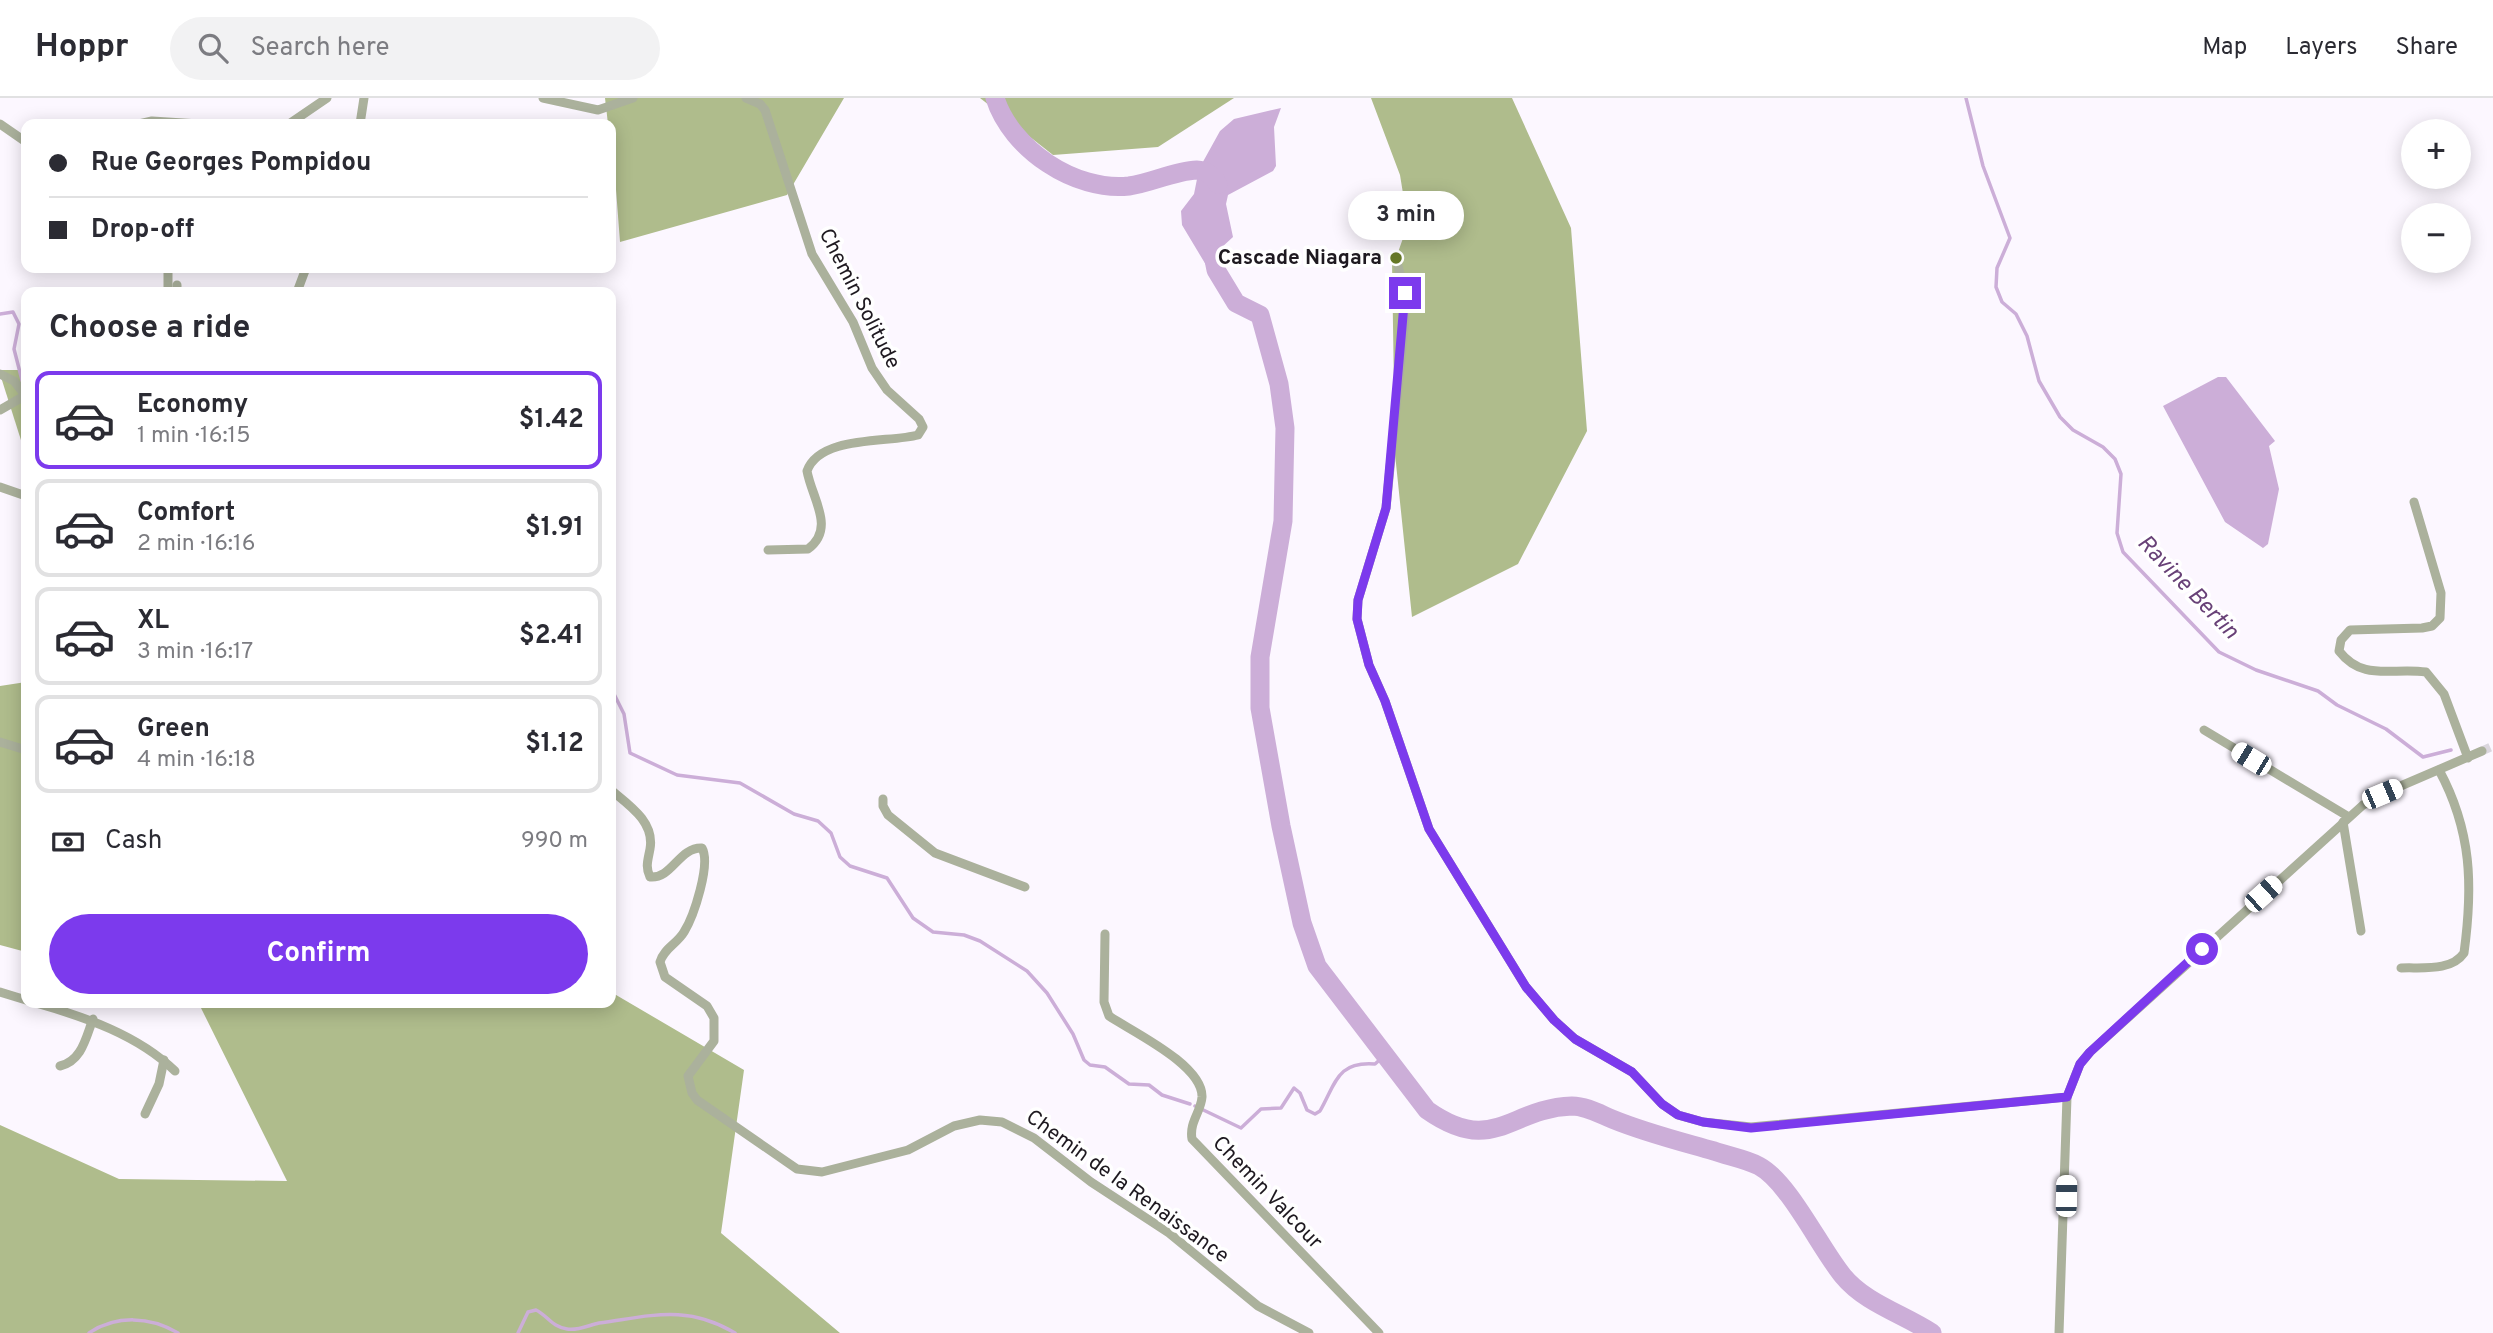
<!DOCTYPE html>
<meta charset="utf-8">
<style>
body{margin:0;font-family:Overpass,sans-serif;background:#f2f2f3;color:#2b2b33;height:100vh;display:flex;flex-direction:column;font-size:26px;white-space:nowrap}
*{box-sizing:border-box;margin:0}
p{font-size:23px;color:#7c7c81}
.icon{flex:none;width:38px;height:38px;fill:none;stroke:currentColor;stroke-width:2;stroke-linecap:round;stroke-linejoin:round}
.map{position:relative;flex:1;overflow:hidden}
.drawer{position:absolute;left:21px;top:189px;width:595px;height:721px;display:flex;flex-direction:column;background:#fff;border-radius:14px;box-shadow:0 4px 18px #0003}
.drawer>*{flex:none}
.hud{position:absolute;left:21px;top:21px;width:595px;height:154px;border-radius:14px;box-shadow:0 4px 18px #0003;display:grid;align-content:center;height:154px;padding:0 28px;background:#fff}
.fabs{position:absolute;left:2401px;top:21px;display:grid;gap:14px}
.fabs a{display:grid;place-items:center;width:70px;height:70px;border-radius:50%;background:#fff;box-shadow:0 4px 18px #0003;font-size:35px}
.end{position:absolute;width:32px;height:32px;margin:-16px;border:9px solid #7c3aed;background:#fff;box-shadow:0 0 0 4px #fff}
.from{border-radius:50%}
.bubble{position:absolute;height:49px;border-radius:24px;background:#fff;box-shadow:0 4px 18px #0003;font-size:23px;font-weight:700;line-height:49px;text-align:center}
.car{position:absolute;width:21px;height:42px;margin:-21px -10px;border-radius:9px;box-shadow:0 0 5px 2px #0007;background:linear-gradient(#fff 24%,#345 0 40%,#fff 0 76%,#345 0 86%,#fff 0)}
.hud b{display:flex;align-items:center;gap:24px;height:66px;font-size:26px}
.hud b+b{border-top:2px solid #e1e1e2}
.hud i{width:18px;height:18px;background:#2b2b33}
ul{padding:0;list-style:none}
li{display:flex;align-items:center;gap:21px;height:98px;margin:0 14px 10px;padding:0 14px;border:4px solid #e1e1e2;border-radius:14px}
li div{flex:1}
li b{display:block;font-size:26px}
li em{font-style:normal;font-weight:700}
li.on{border-color:#7c3aed}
li>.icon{width:63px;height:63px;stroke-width:1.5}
h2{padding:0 28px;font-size:32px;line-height:84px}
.pay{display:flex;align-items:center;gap:18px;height:77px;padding:0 28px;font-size:26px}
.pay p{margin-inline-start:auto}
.button{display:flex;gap:14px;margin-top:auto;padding:14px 28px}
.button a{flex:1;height:80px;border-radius:42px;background:#7c3aed;color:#fff;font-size:28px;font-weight:700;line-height:80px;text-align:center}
header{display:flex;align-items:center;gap:42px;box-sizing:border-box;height:98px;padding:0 35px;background:#fff;border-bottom:2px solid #e1e1e2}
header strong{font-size:33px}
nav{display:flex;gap:38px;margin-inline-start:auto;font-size:24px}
.search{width:490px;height:63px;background:#f2f2f3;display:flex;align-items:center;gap:18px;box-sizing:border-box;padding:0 24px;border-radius:38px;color:#7c7c81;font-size:26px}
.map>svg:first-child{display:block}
.forest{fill:#afbc8c}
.water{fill:#ccaed8}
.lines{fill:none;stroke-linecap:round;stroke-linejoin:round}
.stream{stroke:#ccaed8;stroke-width:3.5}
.river{stroke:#ccaed8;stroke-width:19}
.street-tunnel{stroke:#dbd6de;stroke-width:9;stroke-dasharray:9 4.5;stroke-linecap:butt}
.street{stroke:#abb19c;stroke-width:9}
.route{stroke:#7c3aed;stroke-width:9}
.poi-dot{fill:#667826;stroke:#fff;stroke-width:2.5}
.labels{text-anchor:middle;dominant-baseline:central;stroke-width:7;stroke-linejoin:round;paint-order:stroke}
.poi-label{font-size:21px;font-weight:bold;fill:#1e1920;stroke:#fff;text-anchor:end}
.street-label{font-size:21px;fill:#1e1920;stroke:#fff}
.water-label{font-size:23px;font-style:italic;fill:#684177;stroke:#fff}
</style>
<header>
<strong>Hoppr</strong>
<div class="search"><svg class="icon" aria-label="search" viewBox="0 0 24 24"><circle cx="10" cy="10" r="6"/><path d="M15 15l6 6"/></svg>Search here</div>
<nav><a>Map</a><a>Layers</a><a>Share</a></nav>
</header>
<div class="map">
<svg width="2493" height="1235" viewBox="0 0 2493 1235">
<rect width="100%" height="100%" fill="#fcf7ff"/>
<g class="forest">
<path d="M605 0H844L787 97 620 144 611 26H608Z"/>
<path d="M980 0H1234L1158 49 1053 57Z"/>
<path d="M1371 0H1512L1571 130 1587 333 1518 466 1412 519 1395 356 1392 163 1396 160 1408 126 1400 77Z"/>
<path d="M0 272H26V358L0 276Z"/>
<path d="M26 584V854L0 847V588Z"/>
<path d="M611 894 744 972 721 1135 840 1235H0V1027L119 1081 287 1083 199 906 194 905H611Z"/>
</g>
<g class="water">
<path d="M1281 10 1274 29 1276 68 1273 73 1228 97 1226 106 1233 139 1221 150 1222 179 1215 182 1182 127 1181 113 1194 96 1199 71 1220 33 1234 21Z"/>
<path d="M2218 279H2226L2275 343 2269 348 2279 391 2268 446 2263 450 2225 424 2163 308Z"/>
</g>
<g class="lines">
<g class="stream">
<path d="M1966 0 1983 68 2010 140 1997 170 1996 189 2002 204 2016 216 2027 238 2039 283 2060 319 2073 332 2103 349 2115 361 2121 376 2117 435 2123 454 2219 554 2256 572 2318 593 2337 607 2386 631 2423 659 2451 652"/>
<path d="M0 216 13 214 19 226 14 251 24 290"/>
<path d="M611 590 624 616 630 655 677 677 740 685 794 716 818 723 831 735 840 759 850 768 887 780 913 820 933 834 964 837 980 843 1027 873 1047 895 1073 936 1084 962 1090 967 1105 969 1129 986 1149 987 1162 997 1190 1006"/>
<path d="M1195 1008 1241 1030 1261 1011 1281 1010 1294 990 1300 995 1307 1012 1315 1016 1320 1013C1336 985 1337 963 1375 966L1384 958"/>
<path d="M89 1235C116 1217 150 1218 178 1235"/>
<path d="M518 1235 528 1214 536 1212C548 1218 552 1229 567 1231 578 1233 589 1227 599 1225 651 1218 687 1206 735 1235"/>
</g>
<g class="river">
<path d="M995 0C1011 51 1075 94 1129 88 1151 85 1174 73 1197 72 1206 72 1214 79 1218 86"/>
<path d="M1213 157 1216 172 1236 205 1260 217 1279 286 1285 330 1283 423 1260 559V610L1281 728 1302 825 1317 868 1427 1012C1494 1059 1509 1010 1572 1008 1586 1008 1600 1016 1612 1021 1646 1035 1679 1043 1714 1053 1728 1058 1746 1061 1759 1068 1789 1084 1820 1150 1843 1178 1865 1205 1903 1216 1932 1235"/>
</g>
<path class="street-tunnel" d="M2482 653 2493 648"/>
<g class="street">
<path d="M543 0 598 12 633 0"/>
<path d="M746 0 760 6 765 12 812 156 853 224 872 270 887 292 919 321 923 329 918 337C889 345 820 337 807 373 812 401 836 430 808 451L768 452"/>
<path d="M0 26 26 44"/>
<path d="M139 26 152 23 199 26"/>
<path d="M289 26 327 0"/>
<path d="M360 26 364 0"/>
<path d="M1396 160 1405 195V219L1386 410 1358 502 1357 521 1369 567 1385 603 1429 731 1526 889 1554 922 1575 941 1632 974 1662 1006 1678 1017 1703 1024 1751 1029 2067 999"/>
<path d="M168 194V174"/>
<path d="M177 194V187"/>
<path d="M297 194 306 170"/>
<path d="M0 276 14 283 25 297"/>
<path d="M0 312 26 297"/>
<path d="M0 389 26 398"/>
<path d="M2414 404 2441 495 2440 520 2432 528 2422 530 2350 532 2341 542 2339 553C2363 584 2392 569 2426 574L2444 596 2468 660"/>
<path d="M2204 632 2349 719"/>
<path d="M0 644 26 652"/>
<path d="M611 692C629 707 655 724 650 751 648 762 645 769 650 779 672 781 679 749 702 750 711 766 694 818 684 834 677 846 664 850 660 864L665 879 707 908 714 920V943L688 978 692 995 697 1002 797 1071 822 1074 908 1052 954 1028 980 1022 1002 1024 1034 1040 1091 1084 1169 1135 1258 1208 1309 1235"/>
<path d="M883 701V708L888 717 935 755 1025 789"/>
<path d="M2343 724 2361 833"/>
<path d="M1105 836 1104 904 1109 918C1133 934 1203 967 1202 999 1201 1014 1189 1024 1192 1041L1379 1235"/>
<path d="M2401 870C2421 869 2451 874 2464 855 2473 788 2472 733 2439 672"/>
<path d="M0 894 26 902"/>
<path d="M36 905C85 919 138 937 175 973"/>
<path d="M60 968C82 963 86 939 93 921"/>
<path d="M145 1016 159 986 164 962"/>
<path d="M2059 1235 2067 999 2080 966 2090 954 2363 707 2382 696 2482 653"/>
</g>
</g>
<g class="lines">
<path class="route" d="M1405 195 1386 410 1358 502 1357 521 1369 567 1385 603 1429 731 1526 889 1554 922 1575 941 1632 974 1662 1006 1678 1017 1703 1024 1751 1030 2067 999 2080 966 2090 954 2202 851"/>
</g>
<circle class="poi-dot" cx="1396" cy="160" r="7"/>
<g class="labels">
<g class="poi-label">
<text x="1382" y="160">Cascade Niagara</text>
</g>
<g class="street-label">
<text transform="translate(859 201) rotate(63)">Chemin Solitude</text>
<text transform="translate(1127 1089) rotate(36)">Chemin de la Renaissance</text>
<text transform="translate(1267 1095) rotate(46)">Chemin Valcour</text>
</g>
<g class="water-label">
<text transform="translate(2187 490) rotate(46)">Ravine Bertin</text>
</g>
</g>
</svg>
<div class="fabs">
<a>+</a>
<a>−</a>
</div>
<i class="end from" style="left:2202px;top:851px"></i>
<i class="end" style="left:1405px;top:195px"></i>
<div class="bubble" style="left:1348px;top:93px;width:116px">3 min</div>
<i class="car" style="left:2251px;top:661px;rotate:301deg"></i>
<i class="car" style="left:2382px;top:696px;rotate:67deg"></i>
<i class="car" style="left:2263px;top:796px;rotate:48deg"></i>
<i class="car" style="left:2066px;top:1098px;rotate:1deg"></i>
<div class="hud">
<b><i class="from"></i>Rue Georges Pompidou</b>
<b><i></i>Drop-off</b>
</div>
<section class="drawer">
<h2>Choose a ride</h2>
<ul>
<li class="on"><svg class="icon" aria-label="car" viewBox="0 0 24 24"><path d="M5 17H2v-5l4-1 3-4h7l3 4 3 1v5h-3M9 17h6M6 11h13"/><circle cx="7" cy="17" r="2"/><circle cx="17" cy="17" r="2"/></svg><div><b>Economy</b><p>1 min · 16:15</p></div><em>$1.42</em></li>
<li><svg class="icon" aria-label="car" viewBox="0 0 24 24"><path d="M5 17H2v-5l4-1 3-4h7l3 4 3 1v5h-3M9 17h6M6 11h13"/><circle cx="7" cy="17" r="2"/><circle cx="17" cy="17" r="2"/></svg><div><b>Comfort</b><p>2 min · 16:16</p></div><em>$1.91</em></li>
<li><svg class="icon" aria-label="car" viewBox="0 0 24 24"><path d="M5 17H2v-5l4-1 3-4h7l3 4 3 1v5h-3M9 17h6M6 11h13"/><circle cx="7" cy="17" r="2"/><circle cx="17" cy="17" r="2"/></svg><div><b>XL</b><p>3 min · 16:17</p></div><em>$2.41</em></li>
<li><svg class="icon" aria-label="car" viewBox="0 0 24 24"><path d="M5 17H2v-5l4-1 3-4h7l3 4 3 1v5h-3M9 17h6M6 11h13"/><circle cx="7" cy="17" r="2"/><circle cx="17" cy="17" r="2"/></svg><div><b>Green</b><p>4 min · 16:18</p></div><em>$1.12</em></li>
</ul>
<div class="pay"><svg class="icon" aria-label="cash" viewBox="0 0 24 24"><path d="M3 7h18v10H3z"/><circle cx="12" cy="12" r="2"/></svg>Cash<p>990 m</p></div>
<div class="button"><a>Confirm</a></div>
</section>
</div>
